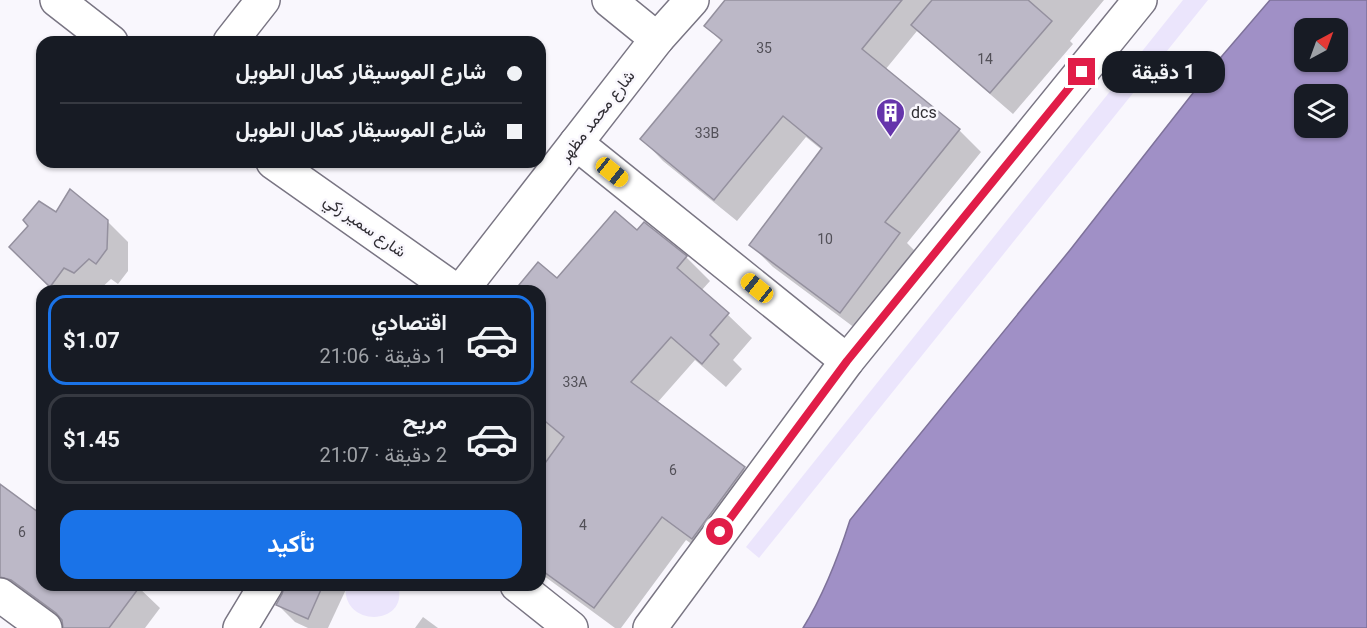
<!DOCTYPE html>
<html lang="ar">
<meta charset="utf-8">
<style>
body{margin:0;font-family:Roboto,Vazirmatn,sans-serif;background:#242831;color:#f1f3f6;direction:rtl;height:100vh;display:flex;flex-direction:column;font-size:22px;white-space:nowrap}
*{box-sizing:border-box;margin:0}
p{font-size:20px;color:#9ea1a6}
.icon{flex:none;width:33px;height:33px;fill:none;stroke:currentColor;stroke-width:2;stroke-linecap:round;stroke-linejoin:round}
.map{position:relative;flex:1;overflow:hidden;direction:ltr}
.sheet{position:absolute;left:36px;top:285px;width:510px;height:306px;display:flex;flex-direction:column;background:#171b24;border-radius:18px;box-shadow:0 2px 4px #0004;direction:rtl}
.sheet>*{flex:none}
.hud{position:absolute;left:36px;top:36px;width:510px;height:132px;border-radius:18px;box-shadow:0 2px 4px #0004;direction:rtl;display:grid;align-content:center;height:132px;padding:0 24px;background:#171b24}
.needle{width:39px;rotate:41deg}
.tools{position:absolute;left:1294px;top:18px;display:grid;gap:12px}
.tools a{display:grid;place-items:center;width:54px;height:54px;border-radius:12px;background:#171b24;box-shadow:0 2px 4px #0004;font-size:30px}
.end{position:absolute;width:27px;height:27px;margin:-14px;border:8px solid #e11d48;background:#fff;box-shadow:0 0 0 3px #fff}
.from{border-radius:50%}
.bubble{position:absolute;height:42px;border-radius:18px;background:#171b24;box-shadow:0 2px 4px #0004;font-size:20px;font-weight:700;line-height:42px;text-align:center;direction:rtl}
.car{position:absolute;width:18px;height:36px;margin:-18px -9px;border-radius:8px;box-shadow:0 0 4px 2px #0007;background:linear-gradient(#f5c518 24%,#345 0 40%,#f5c518 0 76%,#345 0 86%,#f5c518 0)}
.hud b{display:flex;align-items:center;gap:21px;height:57px;font-size:22px}
.hud b+b{border-top:2px solid #363941}
.hud i{width:15px;height:15px;background:#f1f3f6}
ul{padding:10px 0 0;list-style:none}
li{display:flex;align-items:center;gap:18px;height:90px;margin:0 12px 9px;padding:0 12px;border:3px solid #363941;border-radius:18px}
li div{flex:1}
li b{display:block;font-size:22px}
li em{font-style:normal;font-weight:700}
li.active{border-color:#1a73e8}
li>.icon{width:54px;height:54px;stroke-width:1.5}
.action{display:flex;gap:12px;margin-top:auto;padding:12px 24px}
.action a{flex:1;height:69px;border-radius:18px;background:#1a73e8;color:#fff;font-size:24px;font-weight:700;line-height:69px;text-align:center}
.map>svg:first-child{display:block}
.green{fill:#ebe5fc}
.water{fill:#a090c6;stroke:#7e729a;stroke-width:1.5;fill-rule:evenodd}
.shadow{fill:#0003}
.building{fill:#bcb8c7;stroke:#94909e;stroke-width:1.5}
.lines{fill:none;stroke-linecap:round;stroke-linejoin:round}
.street-casing{stroke:#797583;stroke-width:36}
.secondary-casing{stroke:#797583;stroke-width:36}
.street{stroke:#fff;stroke-width:33}
.secondary{stroke:#fff;stroke-width:33}
.route{stroke:#e11d48;stroke-width:8}
.labels{text-anchor:middle;dominant-baseline:central;stroke-width:5;stroke-linejoin:round;paint-order:stroke}
.number-label{font-size:14px;fill:#525058}
.poi-label{font-size:16px;fill:#2f2d33;stroke:#f9f7fd;text-anchor:start}
.street-label{font-size:16px;fill:#2f2d33;stroke:#f9f7fd}
</style>
<div class="map">
<svg width="1367" height="628" viewBox="0 0 1367 628">
<rect width="100%" height="100%" fill="#f9f7fd"/>
<g class="green">
<path d="M1183 0H1208L759 558 746 547Z"/>
<path d="M346 585H398C410 627 340 628 346 585Z"/>
</g>
<path class="water" d="M1270 0H1367V628H803C824 594 838 558 850 520L1070 250 1222 56ZM1305 28H1338V62H1305ZM1305 94H1338V128H1305Z"/>
<g class="shadow">
<path d="M727 0H1104L1070 41 1073 44 1013 114 917 31 885 70 959 130 981 152 907 243 921 257 863 334 773 267 751 245 822 150 806 137 737 221 663 161 642 139 722 42 706 26Z"/>
<path d="M56 214 107 221 128 242V271L118 284 111 279 98 291H91L85 288 83 291H56L32 268Z"/>
<path d="M637 232 686 257 710 281 701 291 728 315 752 338 733 360 742 369 726 387 695 360 657 403 744 469 768 492 717 562 686 540 621 628H615L540 573V291H516L558 280Z"/>
<path d="M0 485 42 517V585H136L160 608 145 628H65L64 623 34 600 0 614Z"/>
<path d="M286 585H348L328 628H308L295 622 278 605Z"/>
<path d="M423 617 438 628H415Z"/>
</g>
<g class="building">
<path d="M725 0H902L862 49 960 129 885 222 900 233 840 313 749 245 822 148 783 116 714 200 640 139 722 40 704 26Z"/>
<path d="M932 0H1028L1052 21 990 93 911 25Z"/>
<path d="M70 189 108 220 107 249 96 264 89 259 74 273 64 268 50 287 9 247 28 226 23 220 39 201 56 212Z"/>
<path d="M615 211 637 230 644 222 687 256 677 268 729 313 710 335 719 344 702 364 671 337 631 382 745 467 692 539 662 517 594 608 540 569V470L564 437 540 417V291H514L538 262 557 278Z"/>
<path d="M0 484 42 515V585H141L109 628H63L62 620 56 613 11 580 0 577Z"/>
<path d="M285 585H323L308 619 276 605 282 594Z"/>
</g>
<g class="lines">
<defs>
<g id="street">
<path d="M57 0 111 42"/>
<path d="M609 0 657 39"/>
<path d="M230 42 263 0"/>
<path d="M576 143 847 361"/>
<path d="M273 162 456 291"/>
<path d="M517 585 571 628"/>
<path d="M0 595 45 628"/>
<path d="M650 628 847 361 1140 0"/>
</g>
<g id="secondary">
<path d="M461 291 657 39 692 0"/>
<path d="M240 628 266 585"/>
</g>
</defs>
<use href="#street" class="street-casing"/>
<use href="#secondary" class="secondary-casing"/>
<use href="#street" class="street"/>
<use href="#secondary" class="secondary"/>
</g>
<g class="lines">
<path class="route" d="M720 532 847 361 1082 72"/>
</g>
<defs>
<symbol id="building-pin" viewBox="-11 -11 22 30"><path d="M0 17L-7.5 6A9.5 9.5 0 1 1 7.5 6Z" fill="#6534ab" stroke="#f9f7fd"/><path d="M-4-6H4V6H1V3H-1V6H-4ZM-2.5-4.3h1.7v1.8h-1.7ZM.8-4.3h1.7v1.8H.8ZM-2.5-1h1.7V.8h-1.7ZM.8-1h1.7V.8H.8Z" fill="#fff"/></symbol>
</defs>
<g fill-rule="evenodd">
<use href="#building-pin" x="874" y="96" width="33" height="45"/>
</g>
<g class="labels">
<g class="number-label">
<text x="764" y="48">35</text>
<text x="985" y="59">14</text>
<text x="707" y="133">33B</text>
<text x="825" y="239">10</text>
<text x="575" y="382">33A</text>
<text x="673" y="470">6</text>
<text x="583" y="525">4</text>
<text x="22" y="532">6</text>
</g>
<g class="poi-label">
<text x="911" y="112">dcs</text>
</g>
<g class="street-label">
<text transform="translate(597 116) rotate(-52)">شارع محمد مظهر</text>
<text transform="translate(365 226) rotate(35)">شارع سمير زكي</text>
</g>
</g>
</svg>
<div class="tools">
<a><svg class="needle" viewBox="-14 -14 28 28"><path d="M0-13l5 13h-10z" fill="#e53935"/><path d="M0 13l5-13h-10z" fill="#9ea1a6"/></svg></a>
<a><svg class="icon" aria-label="layers" viewBox="0 0 24 24"><path d="M12 4l9 5-9 5-9-5zM3 14l9 5 9-5"/></svg></a>
</div>
<i class="end from" style="left:720px;top:532px"></i>
<i class="end" style="left:1082px;top:72px"></i>
<div class="bubble" style="left:1102px;top:51px;width:123px">1 دقيقة</div>
<i class="car" style="left:612px;top:172px;rotate:129deg"></i>
<i class="car" style="left:757px;top:288px;rotate:309deg"></i>
<div class="hud">
<b><i class="from"></i>شارع الموسيقار كمال الطويل</b>
<b><i></i>شارع الموسيقار كمال الطويل</b>
</div>
<section class="sheet">
<ul>
<li class="active"><svg class="icon" aria-label="car" viewBox="0 0 24 24"><path d="M5 17H2v-5l4-1 3-4h7l3 4 3 1v5h-3M9 17h6M6 11h13"/><circle cx="7" cy="17" r="2"/><circle cx="17" cy="17" r="2"/></svg><div><b>اقتصادي</b><p>1 دقيقة · 21:06</p></div><em>$1.07</em></li>
<li><svg class="icon" aria-label="car" viewBox="0 0 24 24"><path d="M5 17H2v-5l4-1 3-4h7l3 4 3 1v5h-3M9 17h6M6 11h13"/><circle cx="7" cy="17" r="2"/><circle cx="17" cy="17" r="2"/></svg><div><b>مريح</b><p>2 دقيقة · 21:07</p></div><em>$1.45</em></li>
</ul>
<div class="action"><a>تأكيد</a></div>
</section>
</div>
